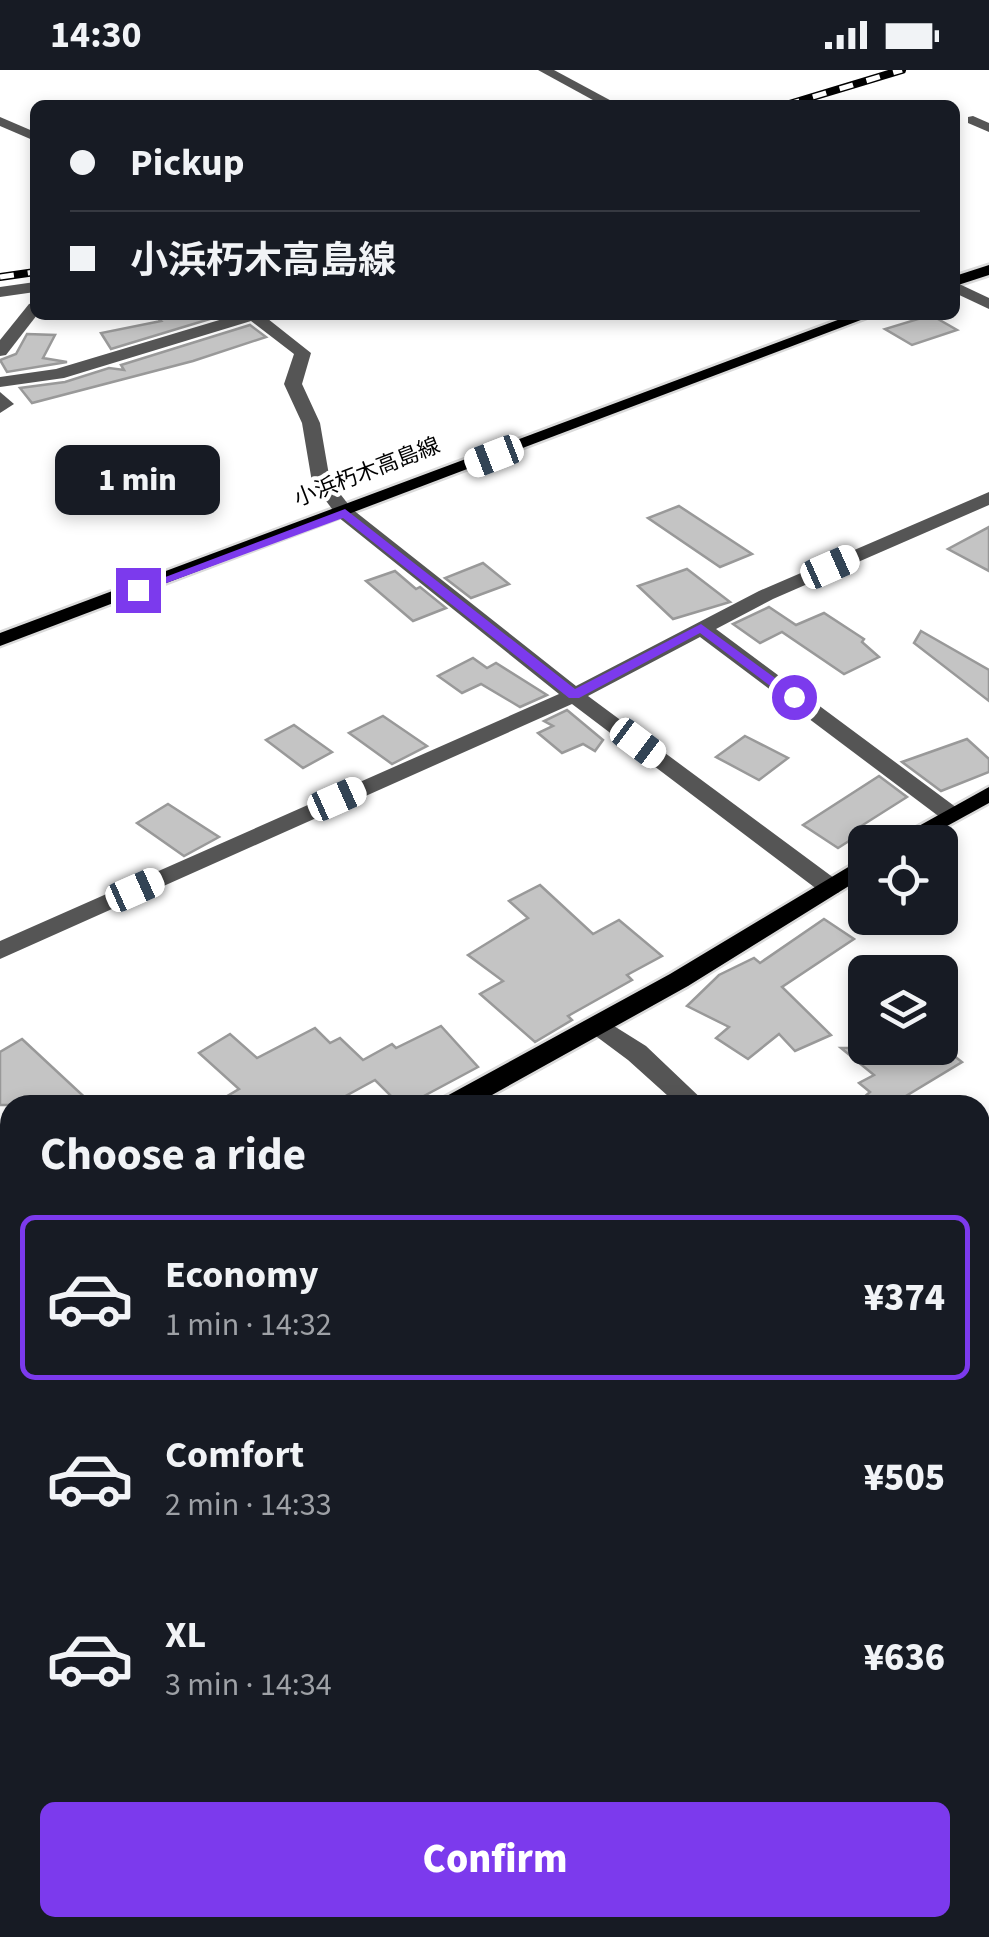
<!DOCTYPE html>
<meta charset="utf-8">
<style>
body{margin:0;font-family:"Source Sans 3","Noto Sans JP",sans-serif;background:#242831;color:#f1f3f6;height:100vh;display:flex;flex-direction:column;font-size:38px;white-space:nowrap}
*{box-sizing:border-box;margin:0}
p{font-size:32px;color:#9ea1a6}
.icon{flex:none;width:55px;height:55px;fill:none;stroke:currentColor;stroke-width:2;stroke-linecap:round;stroke-linejoin:round}
.map{position:relative;flex:1;overflow:hidden}
.details{position:absolute;left:0px;top:1025px;width:990px;height:842px;display:flex;flex-direction:column;background:#171b24;border-radius:30px 30px 0 0;box-shadow:0 5px 15px #0003}
.details>*{flex:none}
.banner{position:absolute;left:30px;top:30px;width:930px;height:220px;border-radius:15px;box-shadow:0 5px 15px #0003;display:grid;align-content:center;height:220px;padding:0 40px;background:#171b24}
.fabs{position:absolute;left:848px;top:755px;display:grid;gap:20px}
.fabs a{display:grid;place-items:center;width:110px;height:110px;border-radius:15px;background:#171b24;box-shadow:0 5px 15px #0003;font-size:50px}
.end{position:absolute;width:45px;height:45px;margin:-22px;border:12px solid #7c3aed;background:#fff;box-shadow:0 0 0 5px #fff}
.from{border-radius:50%}
.bubble{position:absolute;height:70px;border-radius:15px;background:#171b24;box-shadow:0 5px 15px #0003;font-size:32px;font-weight:800;line-height:70px;text-align:center}
.car{position:absolute;width:30px;height:60px;margin:-30px -15px;border-radius:12px;box-shadow:0 0 8px 2px #0007;background:linear-gradient(#fff 24%,#345 0 40%,#fff 0 76%,#345 0 86%,#fff 0)}
.banner b{display:flex;align-items:center;gap:35px;height:95px;font-size:38px}
.banner b+b{border-top:2px solid #363941}
.banner i{width:25px;height:25px;background:#f1f3f6}
ul{padding:0;list-style:none}
li{display:flex;align-items:center;gap:30px;height:165px;margin:0 20px 15px;padding:0 20px;border:5px solid transparent;border-radius:15px}
li div{flex:1}
li b{display:block;font-size:38px}
li em{font-style:normal;font-weight:800}
li.current{border-color:#7c3aed}
li>.icon{width:90px;height:90px;stroke-width:1.5}
h2{padding:0 40px;font-size:45px;line-height:120px}
.action{display:flex;gap:20px;margin-top:auto;padding:20px 40px}
.action a{flex:1;height:115px;border-radius:15px;background:#7c3aed;color:#fff;font-size:40px;font-weight:800;line-height:115px;text-align:center}
.status{display:flex;justify-content:space-between;align-items:center;height:70px;padding:0 50px;background:#171b24;direction:ltr}
.status svg{height:28px;fill:currentColor}
.map>svg:first-child{display:block}
.building{fill:#c4c4c4;stroke:#999;stroke-width:2.5}
.lines{fill:none;stroke-linecap:round;stroke-linejoin:round}
.major-casing{stroke:#dbdbdb;stroke-width:5}
.minor{fill:#555;fill-rule:evenodd}
.major{fill:#000;fill-rule:evenodd}
.rail-casing{stroke:#000;stroke-width:8}
.rail{stroke:#fff;stroke-width:5;stroke-dasharray:14;stroke-linecap:butt}
.route{fill:#7c3aed}
.labels{text-anchor:middle;dominant-baseline:central;stroke-width:8;stroke-linejoin:round;paint-order:stroke}
.far-street-label{font-size:22px;fill:#000;stroke:#fff}
</style>
<div class="status"><b>14:30</b><svg viewBox="0 0 49 12"><path d="M0 12V9h3v3zM5 12V6h3v6zM10 12V3h3v9zM15 12V0h3v12zM26 1h20v11H26zM47 4h2v5h-2z"/></svg></div>
<div class="map">
<svg width="989" height="1867" viewBox="0 0 989 1867">
<rect width="100%" height="100%" fill="#fff"/>
<g class="building">
<path d="M154 245H223L111 279 101 263 161 251Z"/>
<path d="M931 245 957 260 912 275 885 259Z"/>
<path d="M250 255 266 267 193 291 32 333 20 318 65 312 109 298 124 300 121 295Z"/>
<path d="M27 264 55 265 43 288 67 292 7 302 0 290 16 284Z"/>
<path d="M679 436 752 484 720 497 648 448Z"/>
<path d="M989 457V501L948 479Z"/>
<path d="M483 493 509 514 471 528 445 508Z"/>
<path d="M687 499 730 532 673 549 638 516Z"/>
<path d="M395 501 416 519 420 517 446 538 413 551 366 511Z"/>
<path d="M769 537 796 555 824 543 864 569 862 572 879 587 844 604 782 562 760 573 733 554Z"/>
<path d="M921 561 989 600V631L914 573Z"/>
<path d="M473 588 487 598 496 593 547 625 520 637 481 614 462 623 438 606Z"/>
<path d="M567 640 603 670 595 681 583 674 562 683 538 663 553 656 544 651Z"/>
<path d="M383 646 427 676 392 694 349 663Z"/>
<path d="M294 655 332 682 303 698 266 670Z"/>
<path d="M745 666 788 688 759 710 716 687Z"/>
<path d="M967 669 989 689V702L941 721 902 692Z"/>
<path d="M879 706 907 727 858 758 863 762 838 778 803 755Z"/>
<path d="M168 734 219 767 184 786 137 753Z"/>
<path d="M540 815 593 864 619 850 662 886 627 905 632 910 568 946 572 950 535 972 480 924 503 911 468 885 528 848 509 831Z"/>
<path d="M824 849 854 869 782 917 831 965 795 981 779 964 748 989 716 968 729 957 687 936 719 905 754 888 760 893Z"/>
<path d="M441 956 478 997 407 1035H400L375 1010 329 1035H212L239 1019 199 983 230 964 257 988 315 958 330 973 340 968 363 990 392 974 396 978Z"/>
<path d="M22 969 93 1035H0V982Z"/>
<path d="M841 978H944L962 992 891 1035H855L870 1022 859 1013 874 1005Z"/>
</g>
<g class="lines">
<defs>
<g id="major">
<path d="M989 195V205L955 216V206Z"/>
<path d="M851 245H874L0 576V563Z"/>
<path d="M989 717V733L918 772H890Z"/>
<path d="M865 787V806L688 916 474 1035H439L443 1028 670 904Z"/>
<path d="M10 1265V1292L0 1295V1268Z"/>
</g>
</defs>
<use href="#major" class="major-casing"/>
<g class="minor">
<path d="M538 0H554L619 35H602Z"/>
<path d="M973 46 989 53V62L968 53V47Z"/>
<path d="M0 47 35 62V71L0 56Z"/>
<path d="M35 212V222L0 227V217Z"/>
<path d="M955 212 989 228V239L955 223Z"/>
<path d="M35 232 37 245 6 285 0 286V270L29 234Z"/>
<path d="M236 245H263L311 283 302 314 320 353 330 411 352 439 576 616 759 521 989 422V435L773 529 716 559 957 738 960 743 957 748H941L700 567 588 626 838 811 842 817 838 823H822L572 634 0 889V871L559 624 338 447 312 412 302 353 284 314 294 284 251 251 64 308 0 317V307L56 299Z"/>
<path d="M0 322 14 334 0 343Z"/>
<path d="M598 946 646 976 708 1035H678L628 990 589 961 585 955 589 949Z"/>
<path d="M980 1276 989 1279V1310L980 1307Z"/>
</g>
<use href="#major" class="major"/>
<defs>
<g id="rail">
<path d="M786 35 902 0"/>
<path d="M0 207 35 202"/>
</g>
</defs>
<use href="#rail" class="rail-casing"/>
<use href="#rail" class="rail"/>
</g>
<path class="route" d="M345 439 575 619 701 554 801 627 789 630 700 563 579 628H569L343 448 142 522 131 520Z"/>
<g class="labels">
<g class="far-street-label">
<text transform="translate(367 402) rotate(-21)">小浜朽木高島線</text>
</g>
</g>
</svg>
<div class="fabs">
<a><svg class="icon" aria-label="locate" viewBox="0 0 24 24"><circle cx="12" cy="12" r="6"/><path d="M12 2v4M12 18v4M2 12h4M18 12h4"/></svg></a>
<a><svg class="icon" aria-label="layers" viewBox="0 0 24 24"><path d="M12 4l9 5-9 5-9-5zM3 14l9 5 9-5"/></svg></a>
</div>
<i class="end from" style="left:794px;top:627px"></i>
<i class="end" style="left:138px;top:520px"></i>
<div class="bubble" style="left:55px;top:375px;width:165px">1 min</div>
<i class="car" style="left:494px;top:386px;rotate:249deg"></i>
<i class="car" style="left:830px;top:497px;rotate:66deg"></i>
<i class="car" style="left:638px;top:673px;rotate:127deg"></i>
<i class="car" style="left:337px;top:729px;rotate:66deg"></i>
<i class="car" style="left:135px;top:820px;rotate:66deg"></i>
<div class="banner">
<b><i class="from"></i>Pickup</b>
<b><i></i>小浜朽木高島線</b>
</div>
<section class="details">
<h2>Choose a ride</h2>
<ul>
<li class="current"><svg class="icon" aria-label="car" viewBox="0 0 24 24"><path d="M5 17H2v-5l4-1 3-4h7l3 4 3 1v5h-3M9 17h6M6 11h13"/><circle cx="7" cy="17" r="2"/><circle cx="17" cy="17" r="2"/></svg><div><b>Economy</b><p>1 min · 14:32</p></div><em>¥374</em></li>
<li><svg class="icon" aria-label="car" viewBox="0 0 24 24"><path d="M5 17H2v-5l4-1 3-4h7l3 4 3 1v5h-3M9 17h6M6 11h13"/><circle cx="7" cy="17" r="2"/><circle cx="17" cy="17" r="2"/></svg><div><b>Comfort</b><p>2 min · 14:33</p></div><em>¥505</em></li>
<li><svg class="icon" aria-label="car" viewBox="0 0 24 24"><path d="M5 17H2v-5l4-1 3-4h7l3 4 3 1v5h-3M9 17h6M6 11h13"/><circle cx="7" cy="17" r="2"/><circle cx="17" cy="17" r="2"/></svg><div><b>XL</b><p>3 min · 14:34</p></div><em>¥636</em></li>
</ul>
<div class="action"><a>Confirm</a></div>
</section>
</div>
